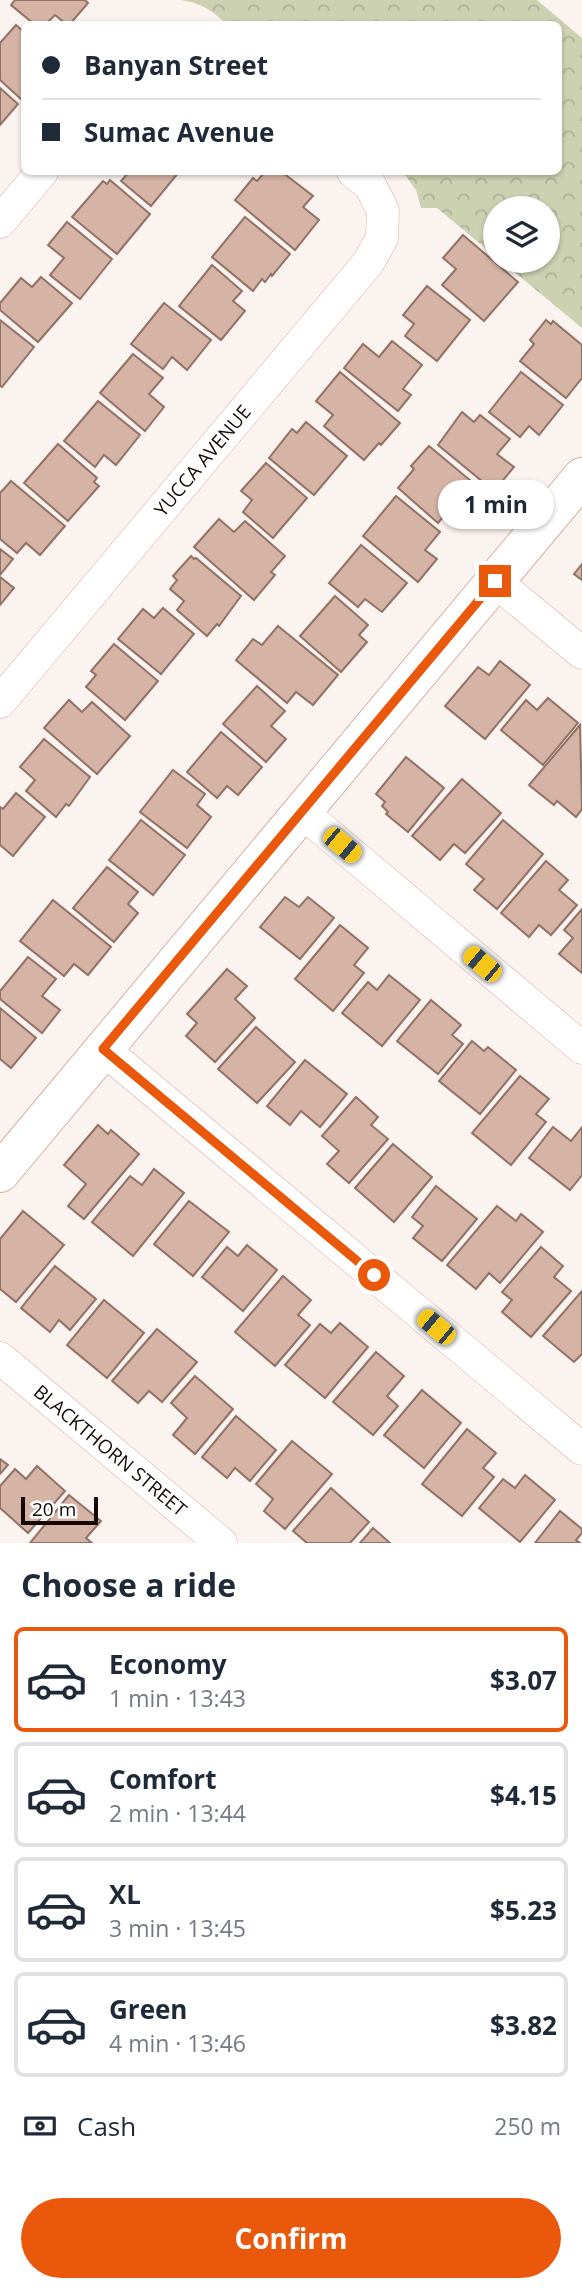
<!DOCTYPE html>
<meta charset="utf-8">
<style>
body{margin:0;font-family:"Open Sans",sans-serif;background:#f2f2f3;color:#1f2937;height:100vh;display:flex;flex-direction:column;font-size:26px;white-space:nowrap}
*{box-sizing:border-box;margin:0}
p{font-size:23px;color:#747a83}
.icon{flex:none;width:38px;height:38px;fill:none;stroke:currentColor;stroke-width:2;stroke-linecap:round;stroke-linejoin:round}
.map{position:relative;height:1543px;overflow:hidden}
.sheet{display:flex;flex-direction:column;background:#fff;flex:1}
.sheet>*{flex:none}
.hud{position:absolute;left:21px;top:21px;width:541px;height:154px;border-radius:10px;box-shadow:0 2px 5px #0004;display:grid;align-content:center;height:154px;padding:0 21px;background:#fff}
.controls{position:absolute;left:483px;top:196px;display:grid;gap:14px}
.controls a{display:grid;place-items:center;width:77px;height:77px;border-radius:50%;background:#fff;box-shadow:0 2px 5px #0004;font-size:35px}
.scale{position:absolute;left:21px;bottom:18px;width:77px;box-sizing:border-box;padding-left:7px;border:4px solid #150905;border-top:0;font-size:19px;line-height:24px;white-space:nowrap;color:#150905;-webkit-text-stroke:5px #fff;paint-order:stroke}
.end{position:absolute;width:32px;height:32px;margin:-16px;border:9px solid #ea580c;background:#fff;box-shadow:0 0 0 4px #fff}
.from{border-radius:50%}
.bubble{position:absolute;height:49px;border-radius:24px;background:#fff;box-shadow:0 2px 5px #0004;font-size:23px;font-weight:700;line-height:49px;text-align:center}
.car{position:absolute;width:21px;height:42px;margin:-21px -10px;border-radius:9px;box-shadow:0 0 5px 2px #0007;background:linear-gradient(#f5c518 24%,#345 0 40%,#f5c518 0 76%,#345 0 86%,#f5c518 0)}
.hud b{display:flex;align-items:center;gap:24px;height:66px;font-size:26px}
.hud b+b{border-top:2px solid #e0e1e3}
.hud i{width:18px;height:18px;background:#1f2937}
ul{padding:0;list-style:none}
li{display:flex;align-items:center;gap:21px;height:105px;margin:0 14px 10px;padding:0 7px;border:4px solid #e0e1e3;border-radius:10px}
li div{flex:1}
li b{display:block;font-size:26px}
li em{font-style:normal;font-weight:700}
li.on{border-color:#ea580c}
li>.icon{width:63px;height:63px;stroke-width:1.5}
h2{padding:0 21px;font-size:32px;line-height:84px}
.pay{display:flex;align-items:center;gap:18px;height:77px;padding:0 21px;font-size:26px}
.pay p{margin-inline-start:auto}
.action{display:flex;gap:14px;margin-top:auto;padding:14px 21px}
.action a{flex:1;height:80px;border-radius:42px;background:#ea580c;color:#fff;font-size:28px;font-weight:700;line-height:80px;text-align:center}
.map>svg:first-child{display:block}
.park{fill:url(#park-crowns)}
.building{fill:#d5b3a5;stroke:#917264;stroke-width:2}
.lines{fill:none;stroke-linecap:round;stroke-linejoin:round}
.street-casing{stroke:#d4b2a3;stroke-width:33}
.secondary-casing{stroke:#d4b2a3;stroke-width:40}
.street{stroke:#fff;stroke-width:32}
.secondary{stroke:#fff;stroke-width:38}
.route{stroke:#ea580c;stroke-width:9}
.labels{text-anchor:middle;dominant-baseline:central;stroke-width:6;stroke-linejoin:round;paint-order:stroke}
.street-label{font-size:19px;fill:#150905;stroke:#fff}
</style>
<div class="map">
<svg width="582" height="1543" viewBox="0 0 582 1543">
<defs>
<pattern id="park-crowns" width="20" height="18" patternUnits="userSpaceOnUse" patternTransform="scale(1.75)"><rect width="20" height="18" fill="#cbd1b1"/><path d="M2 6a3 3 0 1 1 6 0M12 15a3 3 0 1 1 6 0" fill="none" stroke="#adb297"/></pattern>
</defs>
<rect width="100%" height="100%" fill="#fbf3f0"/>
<path class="park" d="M181 0H537L582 38V328L501 261H548V208H495V256L437 208H421L416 190 403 172H558V24H226C212 10 201 3 181 0Z"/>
<g class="building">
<path d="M15 0H85L88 3 70 24H66L55 15 46 24H34L11 5Z"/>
<path d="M16 25 24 32V97L22 100 0 80V43Z"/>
<path d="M0 88 18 104 0 125Z"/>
<path d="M129 172H179L151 206 121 181Z"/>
<path d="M265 172H282L313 196 303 207 319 220 295 250 235 200 253 178 257 181Z"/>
<path d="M110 180 150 214 117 254 72 217 103 181 107 184Z"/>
<path d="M245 217 290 254 272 276 271 274 265 282 262 279 253 291 212 257Z"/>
<path d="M67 222 112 259 80 299 50 275 64 258 48 245Z"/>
<path d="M463 235 518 282 484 321 442 285 456 269 443 258Z"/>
<path d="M212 265 242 291 233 301 245 311 221 340 179 306Z"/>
<path d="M41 277 72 303 38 342 0 310V303L21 278 32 287Z"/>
<path d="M427 286 470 320 437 361 405 336 414 324 403 315Z"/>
<path d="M164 303 211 340 187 370 172 357 163 369 131 344Z"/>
<path d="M0 320 34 347 2 387 0 386Z"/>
<path d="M546 320 551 324 553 321 582 345V378L566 398 520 361 534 344 530 340Z"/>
<path d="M392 341 422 365 403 389 411 395 398 411 344 368 363 344 379 357Z"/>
<path d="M133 354 163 378 149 394 164 407 145 431 100 393Z"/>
<path d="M340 372 400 423 381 445 379 443 364 460 324 426 333 415 316 401Z"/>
<path d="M521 372 563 405 539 435 529 426 520 437 489 412Z"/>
<path d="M98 401 140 435 116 465 104 455 95 467 64 441Z"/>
<path d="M462 412 474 422 480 415 510 439 497 454 514 467 494 491 438 445Z"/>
<path d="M306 422 347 456 314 495 269 458 292 429 297 433Z"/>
<path d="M58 444 97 478 94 482 99 486 68 521 24 483Z"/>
<path d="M429 446 489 496 463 525 448 511 438 523 398 488 414 469 411 466Z"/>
<path d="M266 463 307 498 273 538 243 512 252 500 241 491Z"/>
<path d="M11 481 65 526 40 555 26 543 17 553 0 539V493Z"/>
<path d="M396 496 440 532 425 550 437 559 418 582 363 536Z"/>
<path d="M219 519 234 532 245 521 285 556 271 572 275 575 254 600 194 547Z"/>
<path d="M361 545 407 583 382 612 365 599 358 607 329 583Z"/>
<path d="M0 549 13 559 0 575Z"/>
<path d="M191 556 194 559 196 558 241 596 219 626 217 624 207 636 177 610 184 601 170 589 177 580 173 576Z"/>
<path d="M582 564V580L574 574Z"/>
<path d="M0 577 14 588 0 605Z"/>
<path d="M335 596 368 625 359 635 367 642 341 672 300 636Z"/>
<path d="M163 608 194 634 161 674 118 639 143 609 154 618Z"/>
<path d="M278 626 338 675 313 705 296 692 287 703 236 660 253 639 262 645Z"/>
<path d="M114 644 158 681 125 720 86 687 96 675 91 671Z"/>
<path d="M500 661 530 685 485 739 445 706 478 667 489 675Z"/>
<path d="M257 686 285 711 271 726 286 739 266 762 223 724Z"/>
<path d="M548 698 578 723 543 765 501 730 526 700 537 710Z"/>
<path d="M69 700 82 712 92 702 130 736 97 774 44 728Z"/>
<path d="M580 725 582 809 576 817 557 801 554 805 529 785Z"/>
<path d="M221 732 262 767 238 795 227 786 217 798 187 772Z"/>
<path d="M44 739 90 777 69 806 66 804 56 817 26 791 35 780 20 767Z"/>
<path d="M406 757 444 788 408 832 386 814 388 812 382 806 385 802 376 794Z"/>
<path d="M173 770 205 794 197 805 211 817 187 848 140 812Z"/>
<path d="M462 779 501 813 465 853 454 844 440 860 412 836Z"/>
<path d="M16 793 45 817 13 856 0 845V807L3 809Z"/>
<path d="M141 820 185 855 153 895 109 860Z"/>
<path d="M503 820 543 854 497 909 474 890 484 879 466 864Z"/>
<path d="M546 861 568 880 559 890 577 905 551 935 539 925 529 937 501 913Z"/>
<path d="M107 867 138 892 128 904 138 913 114 942 73 908Z"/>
<path d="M285 897 299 907 308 897 334 918 300 959 260 927Z"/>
<path d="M53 900 111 947 88 975 74 964 64 976 20 941Z"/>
<path d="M582 909V973L559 954 573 938 564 930Z"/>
<path d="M340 925 368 948 354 965 364 973 333 1011 295 979Z"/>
<path d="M28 957 56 979 42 996 60 1010 42 1033 0 999V991Z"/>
<path d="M227 969 247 986 235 999 255 1018 215 1062 186 1036 197 1023 187 1014Z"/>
<path d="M389 975 420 1000 382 1046 342 1013 368 982 377 990Z"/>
<path d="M431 1000 461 1025 452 1035 463 1044 438 1074 397 1041Z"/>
<path d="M0 1008 36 1038 11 1068 0 1059Z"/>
<path d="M256 1027 295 1062 257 1103 218 1069Z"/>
<path d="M472 1041 484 1051 488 1047 516 1070 480 1114 439 1081Z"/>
<path d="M305 1060 347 1094 320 1127 301 1111 290 1125 267 1106Z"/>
<path d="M520 1076 549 1099 536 1114 546 1122 511 1165 472 1133Z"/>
<path d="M356 1097 378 1117 371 1125 388 1139 349 1183 327 1164 339 1151 322 1136Z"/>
<path d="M98 1125 108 1134 111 1130 139 1154 84 1219 68 1206 86 1184 64 1165Z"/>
<path d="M553 1127 571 1141 582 1127V1175L570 1190 529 1158Z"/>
<path d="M393 1144 432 1177 394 1222 355 1188Z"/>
<path d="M154 1169 184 1193 133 1256 92 1222 130 1176 142 1185Z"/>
<path d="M436 1186 477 1219 442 1261 413 1238 423 1226 412 1217Z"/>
<path d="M189 1201 229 1232 193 1276 154 1244Z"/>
<path d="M497 1206 516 1221 521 1214 543 1232 500 1283 489 1273 476 1289 447 1265Z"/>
<path d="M23 1211 64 1245 16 1302 0 1289V1239Z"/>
<path d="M247 1245 277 1270 243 1311 202 1277 227 1247 238 1256Z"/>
<path d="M541 1247 563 1266 554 1277 571 1291 531 1337 502 1312 512 1300 502 1292Z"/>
<path d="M55 1266 96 1299 70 1330 59 1320 50 1332 21 1308Z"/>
<path d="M283 1276 311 1300 298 1315 310 1325 275 1366 235 1332Z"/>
<path d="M582 1291V1354L574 1362 543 1336Z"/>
<path d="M104 1300 144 1333 107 1378 67 1345Z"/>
<path d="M340 1323 368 1347 325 1398 285 1365 320 1324 331 1333Z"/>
<path d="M157 1329 197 1362 162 1402 149 1391 138 1403 112 1381Z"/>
<path d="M376 1352 404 1376 387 1396 398 1406 373 1435 333 1402Z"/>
<path d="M195 1376 233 1409 195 1454 173 1435 187 1418 171 1403Z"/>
<path d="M422 1390 461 1423 424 1468 384 1435Z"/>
<path d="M236 1416 276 1450 250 1481 235 1468 227 1478 202 1457Z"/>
<path d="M467 1429 496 1453 483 1468 494 1477 462 1516 422 1484Z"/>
<path d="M292 1441 332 1474 285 1529 264 1511 273 1499 256 1484Z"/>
<path d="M0 1459 8 1465 0 1474Z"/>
<path d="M37 1466 65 1491 28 1533 0 1508V1486L15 1469 26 1479Z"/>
<path d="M525 1475 555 1500 520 1542 479 1508 503 1479 515 1488Z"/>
<path d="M331 1488 369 1522 350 1543H307L293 1531Z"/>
<path d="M69 1495 101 1521 86 1538 92 1543H30Z"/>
<path d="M560 1511 582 1529V1533L576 1540 580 1543H535Z"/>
<path d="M373 1528 390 1543H360Z"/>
</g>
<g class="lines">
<defs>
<g id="street">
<path d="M0 222 42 172"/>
<path d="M495 581 582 653"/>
<path id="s1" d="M0 702 368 263 382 238 383 211 370 185 353 172"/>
<path d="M302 812 582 1048"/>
<path d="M103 1049 582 1449"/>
<path id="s2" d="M0 1358 221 1543"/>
</g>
<path id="secondary" d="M0 1173 582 477"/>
</defs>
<use href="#street" class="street-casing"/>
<use href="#secondary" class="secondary-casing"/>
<use href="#street" class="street"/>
<use href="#secondary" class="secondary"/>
</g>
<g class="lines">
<path class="route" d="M374 1275 103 1049 495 581"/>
</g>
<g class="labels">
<g class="street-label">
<text stroke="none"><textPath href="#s1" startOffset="315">YUCCA AVENUE</textPath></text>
<text stroke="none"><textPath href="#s2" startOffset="144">BLACKTHORN STREET</textPath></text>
</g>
</g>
</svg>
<div class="controls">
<a><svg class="icon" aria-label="layers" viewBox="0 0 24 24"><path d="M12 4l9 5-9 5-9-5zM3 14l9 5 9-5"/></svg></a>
</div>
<div class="scale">20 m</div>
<i class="end from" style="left:374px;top:1275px"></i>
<i class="end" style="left:495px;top:581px"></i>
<div class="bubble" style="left:438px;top:480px;width:116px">1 min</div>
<i class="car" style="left:342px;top:845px;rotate:130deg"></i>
<i class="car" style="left:482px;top:964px;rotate:310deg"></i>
<i class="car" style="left:436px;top:1327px;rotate:310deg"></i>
<div class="hud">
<b><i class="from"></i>Banyan Street</b>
<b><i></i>Sumac Avenue</b>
</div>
</div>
<section class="sheet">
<h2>Choose a ride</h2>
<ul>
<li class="on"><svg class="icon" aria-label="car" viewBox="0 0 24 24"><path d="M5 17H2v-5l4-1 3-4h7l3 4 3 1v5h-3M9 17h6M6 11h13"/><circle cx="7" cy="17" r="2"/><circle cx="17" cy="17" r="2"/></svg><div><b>Economy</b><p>1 min · 13:43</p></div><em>$3.07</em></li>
<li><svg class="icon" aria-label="car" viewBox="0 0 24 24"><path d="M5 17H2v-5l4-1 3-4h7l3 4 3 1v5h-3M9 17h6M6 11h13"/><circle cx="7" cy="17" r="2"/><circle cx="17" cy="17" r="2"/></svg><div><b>Comfort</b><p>2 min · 13:44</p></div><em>$4.15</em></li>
<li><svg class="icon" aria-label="car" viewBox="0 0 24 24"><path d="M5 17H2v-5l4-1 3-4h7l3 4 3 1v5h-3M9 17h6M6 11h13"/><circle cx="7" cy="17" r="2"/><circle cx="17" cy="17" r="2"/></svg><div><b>XL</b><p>3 min · 13:45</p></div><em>$5.23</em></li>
<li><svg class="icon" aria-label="car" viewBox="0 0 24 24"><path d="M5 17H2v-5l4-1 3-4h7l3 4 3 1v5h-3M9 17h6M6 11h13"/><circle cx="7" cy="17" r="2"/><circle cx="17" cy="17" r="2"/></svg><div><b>Green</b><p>4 min · 13:46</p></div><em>$3.82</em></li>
</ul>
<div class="pay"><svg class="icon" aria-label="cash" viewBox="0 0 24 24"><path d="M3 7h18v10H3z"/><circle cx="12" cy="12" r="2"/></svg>Cash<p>250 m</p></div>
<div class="action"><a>Confirm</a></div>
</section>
